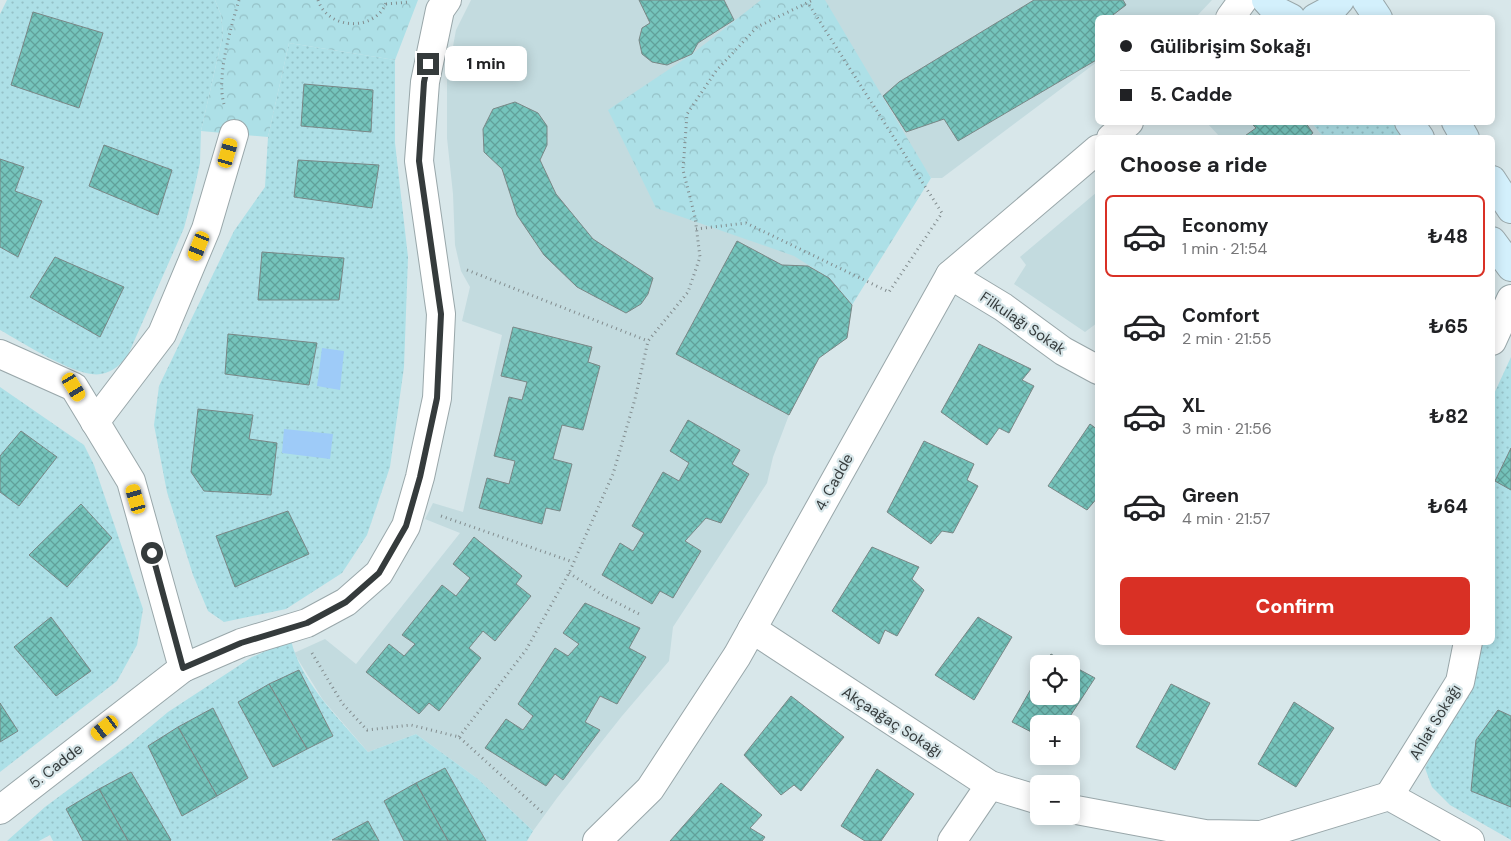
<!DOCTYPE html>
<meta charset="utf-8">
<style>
body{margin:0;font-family:"DM Sans",sans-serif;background:#f2f2f2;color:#202124;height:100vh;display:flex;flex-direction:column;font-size:19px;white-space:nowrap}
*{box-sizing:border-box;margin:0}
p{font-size:16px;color:#757577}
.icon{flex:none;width:28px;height:28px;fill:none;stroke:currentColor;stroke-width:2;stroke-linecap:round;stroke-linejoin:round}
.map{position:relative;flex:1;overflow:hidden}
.sheet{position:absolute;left:1095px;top:135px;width:400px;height:510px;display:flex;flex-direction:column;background:#fff;border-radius:8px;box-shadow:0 2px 12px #0003}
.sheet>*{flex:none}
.top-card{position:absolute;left:1095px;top:15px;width:400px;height:110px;border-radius:8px;box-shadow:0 2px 12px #0003;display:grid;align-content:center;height:110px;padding:0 25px;background:#fff}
.controls{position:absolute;left:1030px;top:655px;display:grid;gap:10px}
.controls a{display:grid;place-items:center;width:50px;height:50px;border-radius:8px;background:#fff;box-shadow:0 2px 12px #0003;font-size:25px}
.end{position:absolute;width:22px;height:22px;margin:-11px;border:6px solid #353b3c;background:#fff;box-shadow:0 0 0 2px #fff}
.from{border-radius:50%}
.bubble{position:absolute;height:35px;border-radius:8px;background:#fff;box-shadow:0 2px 12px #0003;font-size:16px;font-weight:800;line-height:35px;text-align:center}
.car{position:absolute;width:15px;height:30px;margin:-15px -8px;border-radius:6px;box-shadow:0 0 4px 1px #0007;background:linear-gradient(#f5c518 24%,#345 0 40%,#f5c518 0 76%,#345 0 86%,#f5c518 0)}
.top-card b{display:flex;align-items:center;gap:18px;height:48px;font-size:19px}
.top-card b+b{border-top:1px solid #e0e0e0}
.top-card i{width:12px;height:12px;background:#202124}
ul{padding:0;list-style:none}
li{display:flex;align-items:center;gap:15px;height:82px;margin:0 10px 8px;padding:0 15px;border:2px solid transparent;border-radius:8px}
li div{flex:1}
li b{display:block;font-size:19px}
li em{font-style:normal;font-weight:800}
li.selected{border-color:#d93025}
li>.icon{width:45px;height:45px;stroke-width:1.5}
h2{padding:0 25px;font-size:22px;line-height:60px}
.button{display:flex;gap:10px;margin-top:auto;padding:10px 25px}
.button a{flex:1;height:58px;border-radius:8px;background:#d93025;color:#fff;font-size:20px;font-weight:800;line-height:58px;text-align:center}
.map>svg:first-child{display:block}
.built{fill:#c3dbdf}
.grass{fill:url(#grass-dots);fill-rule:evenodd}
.park{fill:url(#park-crowns)}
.water{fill:#9ecbf8}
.building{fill:url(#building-cross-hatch);stroke:#798786}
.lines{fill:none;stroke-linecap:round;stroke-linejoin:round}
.minor-casing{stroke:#99a7aa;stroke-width:30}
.secondary-casing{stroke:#99a7aa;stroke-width:30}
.path{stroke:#828c8e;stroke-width:3;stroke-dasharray:1 4;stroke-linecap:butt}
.minor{stroke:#fff;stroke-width:28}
.secondary{stroke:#d3f0fc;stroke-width:28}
.route{stroke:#353b3c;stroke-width:6}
.labels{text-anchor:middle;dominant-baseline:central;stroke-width:4.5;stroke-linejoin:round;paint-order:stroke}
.street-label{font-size:15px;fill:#353b3c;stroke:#d8e7ea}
</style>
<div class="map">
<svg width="1511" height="841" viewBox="0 0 1511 841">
<defs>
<pattern id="grass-dots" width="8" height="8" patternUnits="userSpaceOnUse" patternTransform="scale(1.25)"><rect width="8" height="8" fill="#ade0e7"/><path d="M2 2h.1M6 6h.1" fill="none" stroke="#95c1c7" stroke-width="1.8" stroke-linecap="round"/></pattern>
<pattern id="park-crowns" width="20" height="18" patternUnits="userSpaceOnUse" patternTransform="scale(1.25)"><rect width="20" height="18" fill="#ade0e7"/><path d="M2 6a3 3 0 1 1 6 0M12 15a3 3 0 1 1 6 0" fill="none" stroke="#95c1c7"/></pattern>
<pattern id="building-cross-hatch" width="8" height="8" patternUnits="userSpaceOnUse" patternTransform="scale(1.25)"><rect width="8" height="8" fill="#75c4bc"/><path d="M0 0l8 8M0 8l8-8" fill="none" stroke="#61a09a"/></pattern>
</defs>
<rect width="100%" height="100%" fill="#d8e7ea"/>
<g class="built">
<path d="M471 0H1212L1196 17 1098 18 1097 62 942 178H931L919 160 829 278 852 305 847 338 819 358 789 415 773 457 767 483 673 627 669 661 622 716 557 798 533 831 478 779 416 734 368 752 323 700 294 653 325 639 356 664 460 533 425 519 433 503 463 512 502 335 462 321 470 287 461 271 455 245 453 194 447 138V79L456 30Z"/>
<path d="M1207 123H1312L1323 137H1220Z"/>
<path d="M1097 192V323L1085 332 1014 284 1026 265 1020 257Z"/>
</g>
<g class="grass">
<path d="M7 0H215L221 15 223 34 201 131 200 163 194 190 184 228 128 355C120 365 113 372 101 374 78 379 22 342 0 330V14Z"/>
<path d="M289 43 395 60V143L408 257 404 367 390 467 367 535 342 573 286 609 224 622 208 611 193 575 167 492 154 425 159 386 234 231 265 187 268 137Z"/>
<path d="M1312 123H1393L1403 137H1323Z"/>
<path d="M1511 357V840L1450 805 1432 787 1425 768 1475 671 1483 643 1492 642 1495 575 1492 570 1493 396Z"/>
<path d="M0 387 84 445 94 465 143 609 137 645 117 681 0 772Z"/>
<path d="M291 640C300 681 340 720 368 752L416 734 478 779 533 831 527 841H486L445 768 384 801 404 841H379L368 821 329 841H170L131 772 66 809 83 841H53L50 835 39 841H7L45 807 131 743 168 712 252 657ZM299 670 333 735 273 767 238 702ZM213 708 248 778 182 816 148 746Z"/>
</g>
<g class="park">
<path d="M215 0H418L395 60 289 43 268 137 201 131 223 34 221 15Z"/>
<path d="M761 0H825L931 178 852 305 829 278 794 256 656 208 608 110 692 54Z"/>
</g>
<g class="water">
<path d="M322 348 344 351 340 390 317 386Z"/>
<path d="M284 429 333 434 330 459 282 453Z"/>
</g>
<g class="building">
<path d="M639 0H724L734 20 698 43 692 54 667 65 652 62 642 54 639 40 642 28 650 23Z"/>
<path d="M1034 0H1123L1126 5 1109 18H1098V59L958 141 944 119 906 132 883 96 899 82Z"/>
<path d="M33 12 103 33 79 108 11 85Z"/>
<path d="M304 84 373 90 371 132 301 126Z"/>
<path d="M515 102 538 113 547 126V145L540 160 556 194 593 239 653 278 648 294 641 304 626 313 577 287 544 255 517 215 502 169 484 152 483 129 493 109Z"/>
<path d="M1256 122H1305L1313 133 1307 138H1242L1256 128 1253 125Z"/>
<path d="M104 145 172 170 158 215 89 186Z"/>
<path d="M0 159 24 167 15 191 42 201 18 257 0 247Z"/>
<path d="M298 160 379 165 372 208 294 197Z"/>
<path d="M737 241 782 265 808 266 829 278 852 305 847 338 819 358 789 415 676 354Z"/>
<path d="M262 252 344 258 339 300H258Z"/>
<path d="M55 257 124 287 100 337 30 297Z"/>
<path d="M513 327 592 347 588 362 600 366 583 430 562 425 553 459 572 464 560 511 546 508 542 524 479 508 487 478 509 484 515 461 494 456 509 397 522 400 527 382 501 376Z"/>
<path d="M228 334 317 343 309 385 225 374Z"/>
<path d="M979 344 1031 369 1022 380 1034 386 1009 433 999 428 987 445 941 412Z"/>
<path d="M198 409 253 415 249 439 277 443 271 495 204 491 191 472Z"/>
<path d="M688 420 740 450 732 464 749 474 721 523 706 518 685 541 701 551 673 598 660 591 652 604 602 575 620 543 633 551 644 533 632 526 663 472 679 481 689 463 670 451Z"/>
<path d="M1090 424 1098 430V497L1087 510 1048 486Z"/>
<path d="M21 431 57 457 19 506 0 492V456Z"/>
<path d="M924 441 974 464 967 480 978 486 953 533 942 531 931 544 887 512Z"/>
<path d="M1511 448V490L1495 481Z"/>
<path d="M81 504 112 538 67 587 29 555Z"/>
<path d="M288 511 309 554 235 587 216 536Z"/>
<path d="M474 537 522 576 516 584 531 596 495 641 483 631 469 648 481 658 439 711 429 703 419 714 366 672 389 644 404 656 415 644 402 635 442 585 456 596 470 578 453 564Z"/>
<path d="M872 547 919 567 912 579 924 590 897 636 885 630 879 644 832 611Z"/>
<path d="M585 603 640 628 629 648 646 657 617 704 600 696 585 722 600 730 563 780 555 774 546 786 485 748 506 719 523 730 533 716 518 704 555 648 568 656 579 644 563 633Z"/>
<path d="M51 617 91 671 56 696 14 647Z"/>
<path d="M978 617 1012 637 974 700 935 675Z"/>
<path d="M1051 654 1068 664H1045Z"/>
<path d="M1071 665 1095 678 1065 724H1039V736L1012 722 1039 675V696H1071Z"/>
<path d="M299 670 333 736 307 749 269 684Z"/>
<path d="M269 684 307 749 273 767 238 702Z"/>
<path d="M1171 684 1210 703 1175 770 1136 747Z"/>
<path d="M791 696 844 737 801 791 794 785 781 795 744 755Z"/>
<path d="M1294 702 1334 728 1296 787 1258 764Z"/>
<path d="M0 703 18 731 0 742Z"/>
<path d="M213 708 248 778 217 796 178 727Z"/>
<path d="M1498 710 1511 716V807L1471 791 1476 740Z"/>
<path d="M178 727 217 796 182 816 148 746Z"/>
<path d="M445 768 486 841H448L416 783Z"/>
<path d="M877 769 914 794 881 841H865L841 826Z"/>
<path d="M131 772 171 840 170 841H128L99 789Z"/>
<path d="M416 783 448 841H404L384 801Z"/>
<path d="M721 783 762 815 750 828 765 837 762 841H670Z"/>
<path d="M99 789 128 841H83L66 809Z"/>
<path d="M368 821 379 841 332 840Z"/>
</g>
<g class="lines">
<defs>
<g id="minor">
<path d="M1230 18 1243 0"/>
<path d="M1111 138 1129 122"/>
<path d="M950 275 1003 307 1063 351 1098 370"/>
<path d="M1492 341 1511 299"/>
<path d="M0 354 74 387 131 481 183 668"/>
<path d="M95 422 162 334 206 229 234 134"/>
<path d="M752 629 990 785 1039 800"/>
<path d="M1389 796 1460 682 1468 642"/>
<path d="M1071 809 1205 834 1261 835 1389 796 1470 841"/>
<path d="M0 810 183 668 241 643 307 623 346 602 379 573 406 526 420 477 437 398 441 314 419 161 425 82 440 10 447 0"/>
<path d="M597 841 650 789 737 656 950 275 1098 149"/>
<path d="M952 841 990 785"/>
</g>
<g id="secondary">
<path d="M1266 0 1275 10 1291 18"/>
<path d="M1366 0 1378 18"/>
<path d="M1315 18 1332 9 1340 0"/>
<path d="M1409 122 1420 138"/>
<path d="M1456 122 1465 138"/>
<path d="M1492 180 1511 209"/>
<path d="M1492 241 1511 267"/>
</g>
</defs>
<use href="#minor" class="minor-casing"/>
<use href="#secondary" class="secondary-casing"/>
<g class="path">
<path d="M318 0C328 31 378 32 387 0"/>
<path d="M386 4 410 2"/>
<path d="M224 104C216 77 231 27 239 0"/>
<path d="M696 229 746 223 889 292 942 213 808 3"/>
<path d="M467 270 648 341"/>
<path d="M441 516 573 562"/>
<path d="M569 573 604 596 641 615"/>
<path d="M312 653 342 703 367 730 411 725 459 737 545 815"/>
<path d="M459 737 526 650 569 573 613 474 635 399 648 341 688 292 700 257 695 217 683 170 687 114 716 71 757 27 813 0"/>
</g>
<use href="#minor" class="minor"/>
<use href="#secondary" class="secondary"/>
</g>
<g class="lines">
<path class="route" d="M152 553 183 668 241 643 307 623 346 602 379 573 406 526 420 477 437 398 441 314 419 161 424 82 428 64"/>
</g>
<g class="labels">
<g class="street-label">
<text transform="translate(1023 323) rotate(34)">Filkulağı Sokak</text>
<text transform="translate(834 482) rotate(-61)">4. Cadde</text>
<text transform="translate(892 722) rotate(33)">Akçaağaç Sokağı</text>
<text transform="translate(1435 722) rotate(-59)">Ahlat Sokağı</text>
<text transform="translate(56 766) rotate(-38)">5. Cadde</text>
</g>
</g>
</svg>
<div class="controls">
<a><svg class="icon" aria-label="locate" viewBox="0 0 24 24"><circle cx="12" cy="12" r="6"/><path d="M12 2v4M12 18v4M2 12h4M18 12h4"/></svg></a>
<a>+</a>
<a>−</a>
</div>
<i class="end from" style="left:152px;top:553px"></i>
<i class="end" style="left:428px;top:64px"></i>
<div class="bubble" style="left:445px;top:46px;width:82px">1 min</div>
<i class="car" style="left:228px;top:153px;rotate:16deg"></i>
<i class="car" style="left:199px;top:246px;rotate:202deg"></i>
<i class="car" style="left:74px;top:387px;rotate:149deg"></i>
<i class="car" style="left:136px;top:499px;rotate:344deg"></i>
<i class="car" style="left:105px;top:728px;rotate:232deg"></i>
<div class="top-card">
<b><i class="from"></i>Gülibrişim Sokağı</b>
<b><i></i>5. Cadde</b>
</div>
<section class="sheet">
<h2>Choose a ride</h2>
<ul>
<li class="selected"><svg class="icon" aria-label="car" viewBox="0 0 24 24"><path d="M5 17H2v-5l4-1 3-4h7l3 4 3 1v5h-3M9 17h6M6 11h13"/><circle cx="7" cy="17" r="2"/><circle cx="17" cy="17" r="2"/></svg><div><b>Economy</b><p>1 min · 21:54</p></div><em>₺48</em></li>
<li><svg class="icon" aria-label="car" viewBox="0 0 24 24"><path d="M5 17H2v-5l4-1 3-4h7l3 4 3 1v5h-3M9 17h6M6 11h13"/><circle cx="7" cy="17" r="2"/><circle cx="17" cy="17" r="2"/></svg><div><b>Comfort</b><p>2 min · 21:55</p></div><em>₺65</em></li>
<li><svg class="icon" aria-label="car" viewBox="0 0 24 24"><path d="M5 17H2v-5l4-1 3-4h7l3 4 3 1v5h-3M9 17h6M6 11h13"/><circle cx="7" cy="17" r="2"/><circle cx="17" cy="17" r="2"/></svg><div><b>XL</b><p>3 min · 21:56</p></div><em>₺82</em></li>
<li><svg class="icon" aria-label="car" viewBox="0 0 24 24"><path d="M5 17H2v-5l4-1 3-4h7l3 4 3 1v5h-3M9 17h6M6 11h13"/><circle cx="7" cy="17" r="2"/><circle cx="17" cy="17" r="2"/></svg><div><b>Green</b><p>4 min · 21:57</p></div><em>₺64</em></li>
</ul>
<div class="button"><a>Confirm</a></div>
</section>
</div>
